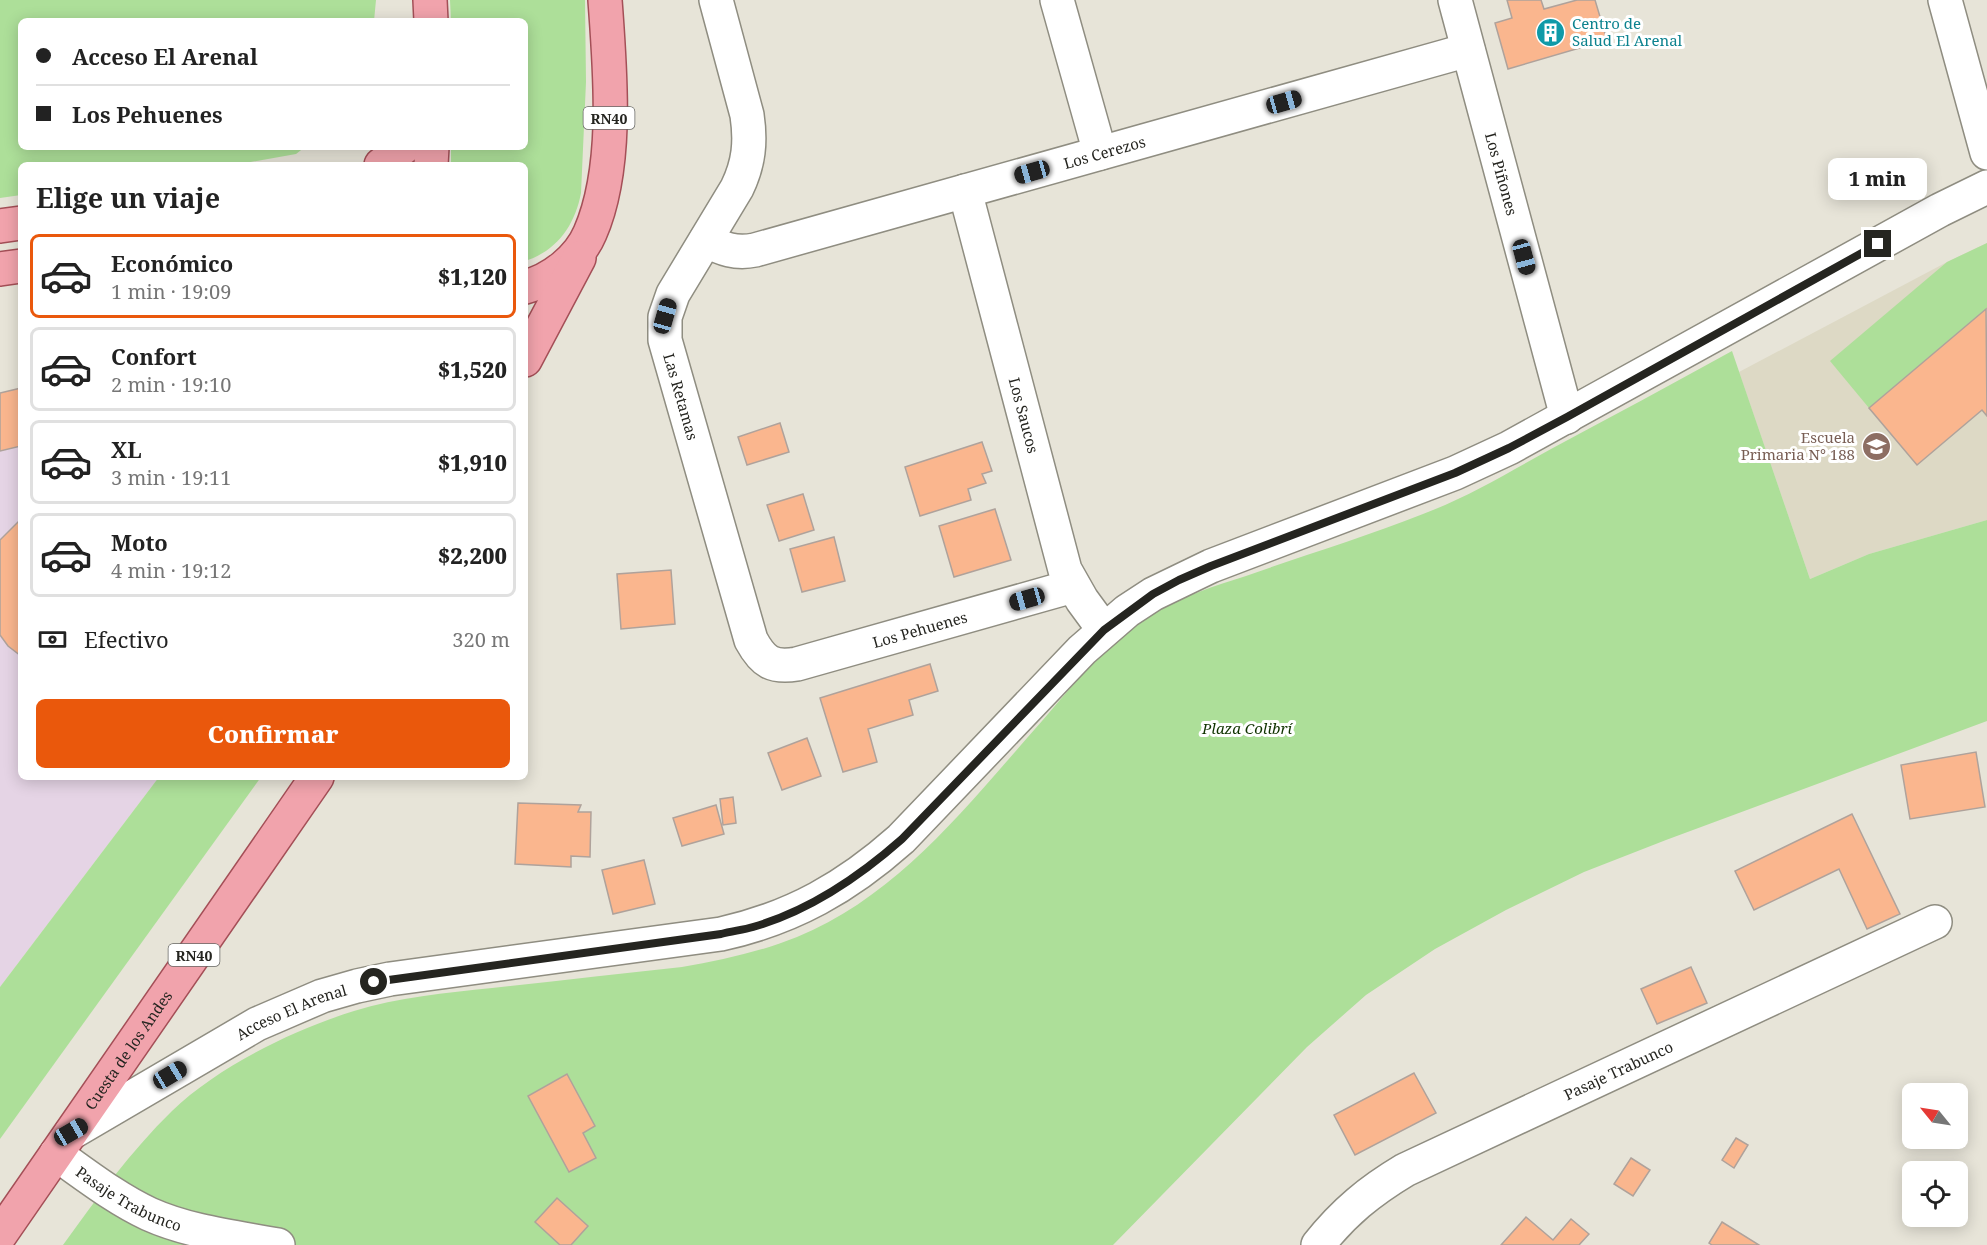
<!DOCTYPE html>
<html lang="es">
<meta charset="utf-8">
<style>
body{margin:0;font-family:"Noto Serif",serif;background:#f6f6f6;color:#222;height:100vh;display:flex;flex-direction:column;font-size:22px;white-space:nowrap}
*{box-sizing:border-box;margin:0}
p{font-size:20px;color:#767676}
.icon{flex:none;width:33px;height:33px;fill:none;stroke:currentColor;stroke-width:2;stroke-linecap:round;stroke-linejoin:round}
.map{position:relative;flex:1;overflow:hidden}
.sheet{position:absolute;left:18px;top:162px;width:510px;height:618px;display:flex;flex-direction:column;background:#fff;border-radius:9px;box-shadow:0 3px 15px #0003}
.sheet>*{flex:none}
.top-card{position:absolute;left:18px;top:18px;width:510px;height:132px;border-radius:9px;box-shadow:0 3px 15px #0003;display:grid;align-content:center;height:132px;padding:0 18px;background:#fff}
.needle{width:39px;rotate:300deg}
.fabs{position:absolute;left:1902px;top:1083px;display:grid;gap:12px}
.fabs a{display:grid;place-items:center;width:66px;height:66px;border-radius:9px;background:#fff;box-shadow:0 3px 15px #0003;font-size:30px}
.end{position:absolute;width:27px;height:27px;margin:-14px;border:8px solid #252520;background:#fff;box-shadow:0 0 0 3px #fff}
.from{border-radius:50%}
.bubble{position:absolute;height:42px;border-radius:9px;background:#fff;box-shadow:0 3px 15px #0003;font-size:20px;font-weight:800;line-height:42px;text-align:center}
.car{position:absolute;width:18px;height:36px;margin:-18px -9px;border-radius:8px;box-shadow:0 0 4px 2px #0007;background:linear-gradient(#222 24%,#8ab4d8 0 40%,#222 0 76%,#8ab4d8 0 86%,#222 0)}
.top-card b{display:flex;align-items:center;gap:21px;height:57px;font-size:22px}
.top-card b+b{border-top:2px solid #e0e0e0}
.top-card i{width:15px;height:15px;background:#222}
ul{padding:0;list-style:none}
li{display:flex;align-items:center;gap:18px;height:84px;margin:0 12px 9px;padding:0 6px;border:3px solid #e0e0e0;border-radius:9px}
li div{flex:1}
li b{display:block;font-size:22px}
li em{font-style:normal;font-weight:800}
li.active{border-color:#ea580c}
li>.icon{width:54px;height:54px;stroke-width:1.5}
h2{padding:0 18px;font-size:27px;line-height:72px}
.pay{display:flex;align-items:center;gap:15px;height:66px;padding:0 18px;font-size:22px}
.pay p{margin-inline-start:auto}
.primary-button{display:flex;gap:12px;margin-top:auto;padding:12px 18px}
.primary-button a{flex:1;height:69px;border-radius:9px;background:#ea580c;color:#fff;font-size:24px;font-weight:800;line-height:69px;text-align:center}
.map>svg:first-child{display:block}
.built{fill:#ddd9c5}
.industrial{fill:#e5d4e5}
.green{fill:#addf99}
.building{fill:#fab68e;stroke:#afa29b;stroke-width:1.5}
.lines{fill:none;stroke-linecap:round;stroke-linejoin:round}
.minor-casing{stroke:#8f8d81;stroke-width:36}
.major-casing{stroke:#a44f57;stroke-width:36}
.minor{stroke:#fff;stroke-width:33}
.major{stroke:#f1a3ac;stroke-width:33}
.route{stroke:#252520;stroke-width:8}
.labels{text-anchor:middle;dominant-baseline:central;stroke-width:6;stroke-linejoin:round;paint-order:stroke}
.shield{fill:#fff;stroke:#666663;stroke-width:1.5}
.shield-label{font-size:14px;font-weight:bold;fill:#252520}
.culture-label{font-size:15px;fill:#0d838f;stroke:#fff;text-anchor:start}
.street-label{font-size:15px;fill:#252520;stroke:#fff}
.education-label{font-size:15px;fill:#785e54;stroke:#fff;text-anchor:end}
.park-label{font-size:15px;font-style:italic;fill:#103300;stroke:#fff}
</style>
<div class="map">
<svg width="1987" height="1245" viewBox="0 0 1987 1245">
<rect width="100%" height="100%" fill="#e7e4d8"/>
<path class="built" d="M1987 243V520L1869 554 1810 579 1739 372 1947 262Z"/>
<path class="industrial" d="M21 388V777H159L0 987V393Z"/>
<g class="green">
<path d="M0 0H376L374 21H21V147H305L296 154 234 165H21V195L0 198Z"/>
<path d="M450 0H585L586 82 581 193C575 225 557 251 525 261V165H451V147H525V21H451Z"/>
<path d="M1987 243V309L1869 408 1830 361 1947 262Z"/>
<path d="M1732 351 1810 579 1869 554 1987 520V721L1666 840 1584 872 1506 910 1435 949 1366 995 1307 1047 1113 1245H63C97 1198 130 1152 172 1111 217 1067 293 1030 354 1011 398 997 446 993 492 988 556 981 619 974 682 967 721 960 760 952 797 937 900 895 970 802 1042 721 1076 682 1109 639 1154 613 1182 596 1215 586 1246 576 1305 555 1365 537 1423 514 1468 497 1509 472 1551 449 1611 417 1672 384 1732 351Z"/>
<path d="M159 777H261L0 1139V987Z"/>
</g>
<g class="building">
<path d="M1507 0H1541L1544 9 1577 0H1595L1607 40 1508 69 1495 23 1512 18Z"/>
<path d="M1986 309 1987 416 1982 410 1917 465 1869 408Z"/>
<path d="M21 388V446L0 451V393Z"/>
<path d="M780 423 789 452 747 465 738 437Z"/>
<path d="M982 442 992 471 982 474 986 483 968 489 971 500 920 516 905 467Z"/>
<path d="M803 494 814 530 779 541 767 505Z"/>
<path d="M995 509 1011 560 954 577 939 526Z"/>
<path d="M21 519V656L8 646 0 635V540Z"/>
<path d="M834 537 845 581 802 592 790 549Z"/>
<path d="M671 570 675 624 621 629 617 574Z"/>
<path d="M930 664 938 691 909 700 913 715 868 729 877 762 843 772 820 698Z"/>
<path d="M807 738 821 776 782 790 768 753Z"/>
<path d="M1976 752 1985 807 1910 819 1901 765Z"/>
<path d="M733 797 736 823 723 825 720 799Z"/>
<path d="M518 803 581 805 578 812H591L590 857 571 856V867L515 864Z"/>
<path d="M716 805 724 834 682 846 673 818Z"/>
<path d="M1852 814 1900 914 1867 929 1839 869 1754 910 1735 871Z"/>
<path d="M644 860 655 904 613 914 602 870Z"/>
<path d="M1691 967 1707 1003 1657 1024 1641 989Z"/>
<path d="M1414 1073 1436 1113 1355 1155 1334 1115Z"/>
<path d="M567 1074 595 1126 583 1133 596 1158 569 1172 528 1096Z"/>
<path d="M1736 1138 1748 1145 1734 1168 1722 1160Z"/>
<path d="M1631 1158 1650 1170 1633 1196 1614 1184Z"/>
<path d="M557 1198 588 1226 571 1245H560L535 1222Z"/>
<path d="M1526 1217 1553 1240 1571 1219 1589 1234 1579 1245H1501Z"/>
<path d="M1722 1222 1759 1245H1712L1709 1243Z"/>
</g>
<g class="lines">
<defs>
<g id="minor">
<path id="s1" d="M716 0 747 115C751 142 749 163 737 188L673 294 665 317V340L751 640C763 662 772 668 797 664L1073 586"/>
<path d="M1057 0 1100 153"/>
<path id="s2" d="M1455 0 1567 417"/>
<path d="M1945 0 1987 153"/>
<path id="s3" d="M965 191 1065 570 1082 600 1104 630"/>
<path id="s4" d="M706 240C722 249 736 254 755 250L1468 50"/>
<path id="s5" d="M71 1133 257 1024 322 996 357 986 390 979 721 934C793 918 847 887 901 839L1082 650 1127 611 1153 594 1211 566 1455 473 1509 448 1940 210 1987 187"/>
<path id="s6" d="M56 1154C86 1175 115 1198 149 1214 189 1232 235 1237 278 1245"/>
<path id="s7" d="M1318 1245C1344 1212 1370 1191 1405 1170L1935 922"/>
</g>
<g id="major">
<path d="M430 0 431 21"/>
<path d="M381 165 404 147"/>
<path d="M431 165 432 147"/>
<path d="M0 226 21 223"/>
<path d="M0 269 21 266"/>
<path d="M525 287C552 280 579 259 590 233 619 167 610 70 605 0"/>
<path d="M525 360 579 258"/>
<path id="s8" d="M0 1235 317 777"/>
</g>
</defs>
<use href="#minor" class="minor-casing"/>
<use href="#major" class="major-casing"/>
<use href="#minor" class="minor"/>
<use href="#major" class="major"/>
</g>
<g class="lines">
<path class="route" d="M374 982 721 934C732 931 743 930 753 927 809 911 859 877 902 839L1104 630 1153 594 1179 580 1211 566 1455 473 1509 448 1567 417 1878 244"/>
</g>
<defs>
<symbol id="building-disc" viewBox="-11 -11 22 22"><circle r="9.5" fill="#0f9aa8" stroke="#fff"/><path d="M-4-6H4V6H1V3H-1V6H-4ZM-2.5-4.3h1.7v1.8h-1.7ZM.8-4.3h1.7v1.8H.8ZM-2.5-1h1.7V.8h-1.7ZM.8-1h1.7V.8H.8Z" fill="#fff"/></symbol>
<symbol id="school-disc" viewBox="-11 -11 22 22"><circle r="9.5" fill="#8d6e63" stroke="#fff"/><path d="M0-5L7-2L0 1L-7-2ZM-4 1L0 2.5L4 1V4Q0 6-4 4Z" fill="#fff"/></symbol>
</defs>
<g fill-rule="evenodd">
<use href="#building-disc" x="1534" y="16" width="33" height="33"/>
<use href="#school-disc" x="1860" y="430" width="33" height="33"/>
</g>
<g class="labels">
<g class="shield">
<rect x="583.5" y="107" width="51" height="22" rx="4.5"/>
<rect x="168.5" y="944" width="51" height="22" rx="4.5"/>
</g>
<g class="shield-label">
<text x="609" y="118">RN40</text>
<text x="194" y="955">RN40</text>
</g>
<g class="culture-label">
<text x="1572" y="23">Centro de<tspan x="1572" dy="17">Salud El Arenal</tspan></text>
</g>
<g class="street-label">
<text stroke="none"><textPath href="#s4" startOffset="414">Los Cerezos</textPath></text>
<text stroke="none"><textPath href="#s2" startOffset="180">Los Piñones</textPath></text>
<text stroke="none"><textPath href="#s1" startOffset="424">Las Retamas</textPath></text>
<text stroke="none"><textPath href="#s3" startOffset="232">Los Saucos</textPath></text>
<text stroke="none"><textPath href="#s1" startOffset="862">Los Pehuenes</textPath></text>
<text stroke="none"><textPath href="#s5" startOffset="252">Acceso El Arenal</textPath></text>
<text stroke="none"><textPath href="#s8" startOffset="225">Cuesta de los Andes</textPath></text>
<text stroke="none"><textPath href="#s7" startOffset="351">Pasaje Trabunco</textPath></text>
<text stroke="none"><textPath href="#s6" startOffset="86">Pasaje Trabunco</textPath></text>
</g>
<g class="education-label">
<text x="1855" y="437">Escuela<tspan x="1855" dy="17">Primaria N° 188</tspan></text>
</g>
<g class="park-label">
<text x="1247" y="728">Plaza Colibrí</text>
</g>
</g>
</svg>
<div class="fabs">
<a><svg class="needle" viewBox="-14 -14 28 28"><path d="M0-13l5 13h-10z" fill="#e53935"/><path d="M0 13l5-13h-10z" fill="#767676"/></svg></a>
<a><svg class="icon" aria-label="locate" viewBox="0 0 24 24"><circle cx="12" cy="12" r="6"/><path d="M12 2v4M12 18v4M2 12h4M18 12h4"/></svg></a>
</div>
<i class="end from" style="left:374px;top:982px"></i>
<i class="end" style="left:1878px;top:244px"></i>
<div class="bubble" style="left:1828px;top:158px;width:99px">1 min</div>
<i class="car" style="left:1284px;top:102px;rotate:74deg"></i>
<i class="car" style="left:1032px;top:172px;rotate:254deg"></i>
<i class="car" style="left:1524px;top:257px;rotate:165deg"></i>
<i class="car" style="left:665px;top:316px;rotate:16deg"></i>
<i class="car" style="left:1027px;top:599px;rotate:254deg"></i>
<i class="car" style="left:170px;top:1075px;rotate:59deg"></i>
<i class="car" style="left:71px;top:1132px;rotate:60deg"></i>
<div class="top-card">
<b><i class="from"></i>Acceso El Arenal</b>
<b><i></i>Los Pehuenes</b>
</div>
<section class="sheet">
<h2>Elige un viaje</h2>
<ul>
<li class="active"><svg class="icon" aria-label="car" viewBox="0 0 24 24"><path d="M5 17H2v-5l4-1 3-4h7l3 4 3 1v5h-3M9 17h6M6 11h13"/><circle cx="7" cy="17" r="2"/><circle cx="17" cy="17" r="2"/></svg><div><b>Económico</b><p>1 min · 19:09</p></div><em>$1,120</em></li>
<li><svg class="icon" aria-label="car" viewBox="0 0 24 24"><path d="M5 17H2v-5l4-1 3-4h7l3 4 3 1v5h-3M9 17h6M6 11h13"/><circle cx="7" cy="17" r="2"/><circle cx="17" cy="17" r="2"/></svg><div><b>Confort</b><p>2 min · 19:10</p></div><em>$1,520</em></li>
<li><svg class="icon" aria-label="car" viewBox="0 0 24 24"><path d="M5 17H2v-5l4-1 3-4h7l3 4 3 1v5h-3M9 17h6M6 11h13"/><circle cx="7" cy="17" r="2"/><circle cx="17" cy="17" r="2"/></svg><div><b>XL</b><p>3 min · 19:11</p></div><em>$1,910</em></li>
<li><svg class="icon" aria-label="car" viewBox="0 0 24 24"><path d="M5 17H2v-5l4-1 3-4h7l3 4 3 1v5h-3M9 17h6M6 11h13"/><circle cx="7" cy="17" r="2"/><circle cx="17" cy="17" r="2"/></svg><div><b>Moto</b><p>4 min · 19:12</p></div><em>$2,200</em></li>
</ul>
<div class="pay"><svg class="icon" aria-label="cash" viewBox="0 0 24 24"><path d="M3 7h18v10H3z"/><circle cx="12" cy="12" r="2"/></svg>Efectivo<p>320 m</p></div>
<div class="primary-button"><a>Confirmar</a></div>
</section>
</div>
